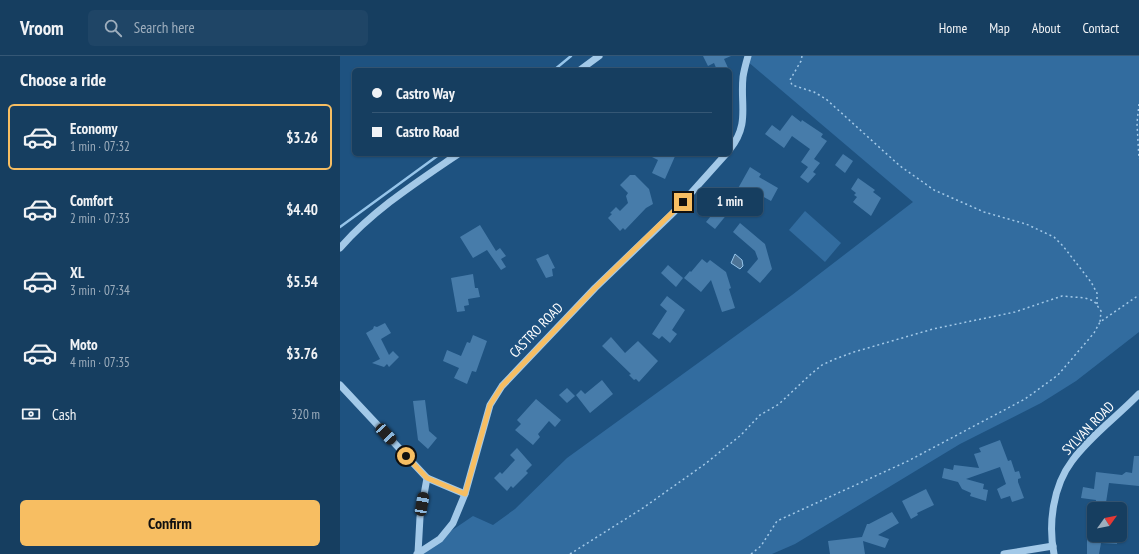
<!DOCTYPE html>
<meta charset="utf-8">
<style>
body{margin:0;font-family:"PT Sans Narrow",sans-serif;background:#1f4566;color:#f1f3f6;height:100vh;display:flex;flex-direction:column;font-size:15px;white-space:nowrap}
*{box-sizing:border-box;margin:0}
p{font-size:13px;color:#9eaebd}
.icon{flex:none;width:22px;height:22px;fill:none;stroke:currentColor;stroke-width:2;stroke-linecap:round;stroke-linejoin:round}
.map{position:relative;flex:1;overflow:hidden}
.side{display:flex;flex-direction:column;background:#163e60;width:340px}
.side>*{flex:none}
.top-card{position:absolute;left:12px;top:12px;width:380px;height:88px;border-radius:6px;box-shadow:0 1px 3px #0004,0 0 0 1px #355775;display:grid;align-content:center;height:88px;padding:0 20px;background:#163e60}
.needle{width:26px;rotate:57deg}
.tools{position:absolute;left:747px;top:446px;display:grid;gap:8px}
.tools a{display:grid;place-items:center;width:40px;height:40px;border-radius:6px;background:#163e60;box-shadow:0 1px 3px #0004,0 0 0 1px #355775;font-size:20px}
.end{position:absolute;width:18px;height:18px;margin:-9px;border:5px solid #f7be62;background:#111;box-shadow:0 0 0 2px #111}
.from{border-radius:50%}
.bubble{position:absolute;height:28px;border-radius:6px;background:#163e60;box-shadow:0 1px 3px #0004,0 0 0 1px #355775;font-size:13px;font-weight:700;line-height:28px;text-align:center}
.car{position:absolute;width:12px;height:24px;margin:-12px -6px;border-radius:5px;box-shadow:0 0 3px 1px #0007;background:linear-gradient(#222 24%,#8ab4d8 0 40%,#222 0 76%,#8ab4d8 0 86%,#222 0)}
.top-card b{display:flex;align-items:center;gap:14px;height:38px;font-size:15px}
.top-card b+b{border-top:1px solid #355775}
.top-card i{width:10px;height:10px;background:#f1f3f6}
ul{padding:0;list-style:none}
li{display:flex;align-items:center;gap:12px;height:66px;margin:0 8px 6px;padding:0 12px;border:2px solid transparent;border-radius:6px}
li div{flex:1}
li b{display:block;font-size:15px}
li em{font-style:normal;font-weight:700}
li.on{border-color:#f7be62}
li>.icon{width:36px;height:36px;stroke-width:1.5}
h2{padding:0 20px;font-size:18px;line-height:48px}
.pay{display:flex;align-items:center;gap:10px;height:44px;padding:0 20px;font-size:15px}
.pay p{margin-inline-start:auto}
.cta{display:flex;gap:8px;margin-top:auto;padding:8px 20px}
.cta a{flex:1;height:46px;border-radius:6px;background:#f7be62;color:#111;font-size:16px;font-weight:700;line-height:46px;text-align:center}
header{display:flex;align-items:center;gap:24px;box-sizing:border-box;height:56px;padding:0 20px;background:#163e60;border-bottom:1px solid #355775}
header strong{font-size:19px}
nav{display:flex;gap:22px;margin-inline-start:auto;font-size:14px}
.search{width:280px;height:36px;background:#1f4566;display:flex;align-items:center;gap:10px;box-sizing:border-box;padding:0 14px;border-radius:6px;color:#9eaebd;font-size:15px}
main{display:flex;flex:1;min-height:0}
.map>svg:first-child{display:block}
.green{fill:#326c9f}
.water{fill:#4e7496;stroke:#96c5ea}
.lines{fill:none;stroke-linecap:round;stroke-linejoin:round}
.stream{stroke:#96c5ea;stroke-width:2.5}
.building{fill:#477caa}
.path{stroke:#a3c9e8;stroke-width:1.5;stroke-dasharray:2 3;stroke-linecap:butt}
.minor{stroke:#a3c9e8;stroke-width:7}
.route{stroke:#f7be62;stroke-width:5}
.labels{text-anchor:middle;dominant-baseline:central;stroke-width:3.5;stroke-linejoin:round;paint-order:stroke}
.street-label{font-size:14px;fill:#fff;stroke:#1e5280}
</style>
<header>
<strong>Vroom</strong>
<div class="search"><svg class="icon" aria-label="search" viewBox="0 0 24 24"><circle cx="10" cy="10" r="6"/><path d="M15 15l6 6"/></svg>Search here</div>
<nav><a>Home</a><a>Map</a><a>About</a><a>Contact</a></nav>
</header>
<main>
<section class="side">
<h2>Choose a ride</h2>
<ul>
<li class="on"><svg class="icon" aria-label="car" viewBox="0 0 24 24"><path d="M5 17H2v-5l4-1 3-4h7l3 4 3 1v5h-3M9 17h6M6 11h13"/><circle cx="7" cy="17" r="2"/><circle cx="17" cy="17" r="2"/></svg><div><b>Economy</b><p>1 min · 07:32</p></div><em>$3.26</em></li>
<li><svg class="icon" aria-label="car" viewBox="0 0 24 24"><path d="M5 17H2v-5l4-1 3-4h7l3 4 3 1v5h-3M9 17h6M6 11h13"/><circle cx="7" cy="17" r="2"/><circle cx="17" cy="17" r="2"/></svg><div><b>Comfort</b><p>2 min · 07:33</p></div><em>$4.40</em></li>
<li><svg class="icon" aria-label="car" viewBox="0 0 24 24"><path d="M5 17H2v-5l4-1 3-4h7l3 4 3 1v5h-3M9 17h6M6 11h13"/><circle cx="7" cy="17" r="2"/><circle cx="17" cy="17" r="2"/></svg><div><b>XL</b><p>3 min · 07:34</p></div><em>$5.54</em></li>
<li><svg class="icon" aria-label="car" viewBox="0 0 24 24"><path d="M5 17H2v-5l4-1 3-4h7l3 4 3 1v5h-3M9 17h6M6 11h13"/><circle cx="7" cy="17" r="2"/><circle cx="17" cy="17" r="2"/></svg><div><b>Moto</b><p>4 min · 07:35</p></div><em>$3.76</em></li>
</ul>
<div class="pay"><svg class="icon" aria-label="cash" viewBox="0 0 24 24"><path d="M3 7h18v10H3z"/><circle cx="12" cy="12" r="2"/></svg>Cash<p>320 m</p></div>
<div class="cta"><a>Confirm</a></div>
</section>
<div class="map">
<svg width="799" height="498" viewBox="0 0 799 498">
<rect width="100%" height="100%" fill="#1e5280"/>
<g class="green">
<path d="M408 0H799V276L736 325 701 347 620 388 455 488 432 498H77L133 460 153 469 175 453 227 402 452 239 573 146 407 5Z"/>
<path d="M465 155 501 187 485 206 449 174Z"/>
</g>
<path class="water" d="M395 198 402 204 403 210 400 213 391 207Z"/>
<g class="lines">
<g class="stream">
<path d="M214 14 231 0"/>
<path d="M0 171 100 98"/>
</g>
</g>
<g class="building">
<path d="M363 0H391L384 3 389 14H377L374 7 368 10Z"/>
<path d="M452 59 461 66 462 64 483 78 481 81 487 85 474 103 480 107 473 116 476 118 468 127 460 121 468 111 461 106 470 93 452 80 444 92 425 78 432 69 440 75Z"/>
<path d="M306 98H336L325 123 312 117 318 104Z"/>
<path d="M503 98 513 105 505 117 495 109Z"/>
<path d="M410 111 421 118 419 121 438 132 431 145 411 134 407 142 396 136Z"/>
<path d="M290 119H295L309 133 313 148 306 152 285 174 283 172 280 175 268 162 272 158 270 157 276 151 280 155 288 147 286 140 288 137 280 129Z"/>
<path d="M518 122 535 134 533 136 541 142 531 160 513 146 517 141 514 139 516 137 511 133Z"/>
<path d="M379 150 388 157 375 173 366 166Z"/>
<path d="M400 167 425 188 432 213 420 227 407 216 418 203 415 195 393 176Z"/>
<path d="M140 169 156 195 160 192 166 200 161 203 166 211 161 214 147 194 133 202 120 181Z"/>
<path d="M208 198 215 212 212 213 213 220 206 222 196 203Z"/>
<path d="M362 203 367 207 370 204 386 216 391 232 389 233 395 252 382 256 371 224 361 236 344 222 350 215 351 216Z"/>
<path d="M328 209 343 222 336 231 321 217Z"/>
<path d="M133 218 135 232H138L140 241 128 243 129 249 124 250 125 255 117 256 111 222Z"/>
<path d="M327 240 345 254 332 274 337 278 330 287 322 280 319 283 312 278 327 255 320 249Z"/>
<path d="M45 267 51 277 41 283 49 299 53 295 59 301 49 311 47 308 44 311 32 307 40 303 26 277 33 273 34 270 37 271Z"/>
<path d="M133 279 147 285 136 316 132 315 127 328 114 322 119 312 103 305 107 294 121 300 127 286 130 287Z"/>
<path d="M271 281 285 297 298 285 318 305 299 326 296 323 294 324 289 319 291 318 262 290Z"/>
<path d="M262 324 273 338 250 357 236 339 241 334 245 338Z"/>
<path d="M227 332 235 340 227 347 219 339Z"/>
<path d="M196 343 221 364 215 371 209 365 198 378 200 381 193 389 175 374 181 368 177 364Z"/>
<path d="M85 344 89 375 97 382 88 393 78 384 73 345Z"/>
<path d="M660 384 668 405 671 404 675 416 679 415 681 422 678 423V426L684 442 672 446 670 440 661 443 657 433 666 428 660 411 626 423 644 428 643 433 648 434 646 445 630 440 631 437 622 433 618 426 602 422 604 412 613 414 614 409 639 412 634 398 641 396 639 392Z"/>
<path d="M177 392 192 409 186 415 188 417 173 432 171 430 167 435 154 422 160 416 162 418 175 404 170 399Z"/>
<path d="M794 400H799V430L769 427 765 453H755L756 444 741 442 743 431 754 433 756 416 782 419 786 416 792 417Z"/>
<path d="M586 433 594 449 577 457 578 459 571 463 562 445Z"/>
<path d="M552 456 559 467 538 479 549 483 545 492 523 485 525 498H490L488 485 522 481 527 468H529Z"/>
<path d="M749 479H778L777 488 761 487 759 498H747V481H749Z"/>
</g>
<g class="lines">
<g class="path">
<path d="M462 0 461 5 450 24 452 29 474 36 486 43 560 110 594 134 644 156 686 168 714 181 723 190 751 226 757 237V248"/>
<path d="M799 48 797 67 799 103"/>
<path d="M230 498 303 452 365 408 401 379 420 359 439 348 471 318 482 309 495 303 514 296 593 273 675 256 722 240 745 242 754 245 761 255 760 266"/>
<path d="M411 498 421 490 437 465 568 405 685 343 718 319 754 277 760 266 799 239"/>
</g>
<g class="minor">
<path d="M240 14 259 0"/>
<path d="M390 93C410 68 400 49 403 21 404 14 406 7 408 0"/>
<path d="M0 192C33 154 77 126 118 98"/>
<path d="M0 329 87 422 125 438"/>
<path d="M78 497 80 461 87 422"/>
<path d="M77 498 100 483 113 467 125 438 150 349 162 330 255 232 334 156 386 98"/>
<path d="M664 498 713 490"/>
<path d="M714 498C708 468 713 430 732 405 750 380 778 360 799 338"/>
</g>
</g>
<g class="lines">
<path class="route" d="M66 400 87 422 125 438 150 349 162 330 255 232 343 146"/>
</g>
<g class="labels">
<g class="street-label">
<text transform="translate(196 274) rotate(-46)">CASTRO ROAD</text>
<text transform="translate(748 372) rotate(-46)">SYLVAN ROAD</text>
</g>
</g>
</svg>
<div class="tools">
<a><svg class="needle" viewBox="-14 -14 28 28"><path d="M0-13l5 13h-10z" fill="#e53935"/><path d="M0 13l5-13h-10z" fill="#9eaebd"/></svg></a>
</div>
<i class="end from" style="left:66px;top:400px"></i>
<i class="end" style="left:343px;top:146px"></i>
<div class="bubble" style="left:357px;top:132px;width:66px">1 min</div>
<i class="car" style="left:46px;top:378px;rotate:137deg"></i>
<i class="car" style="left:82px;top:448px;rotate:10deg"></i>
<div class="top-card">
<b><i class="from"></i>Castro Way</b>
<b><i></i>Castro Road</b>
</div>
</div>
</main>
